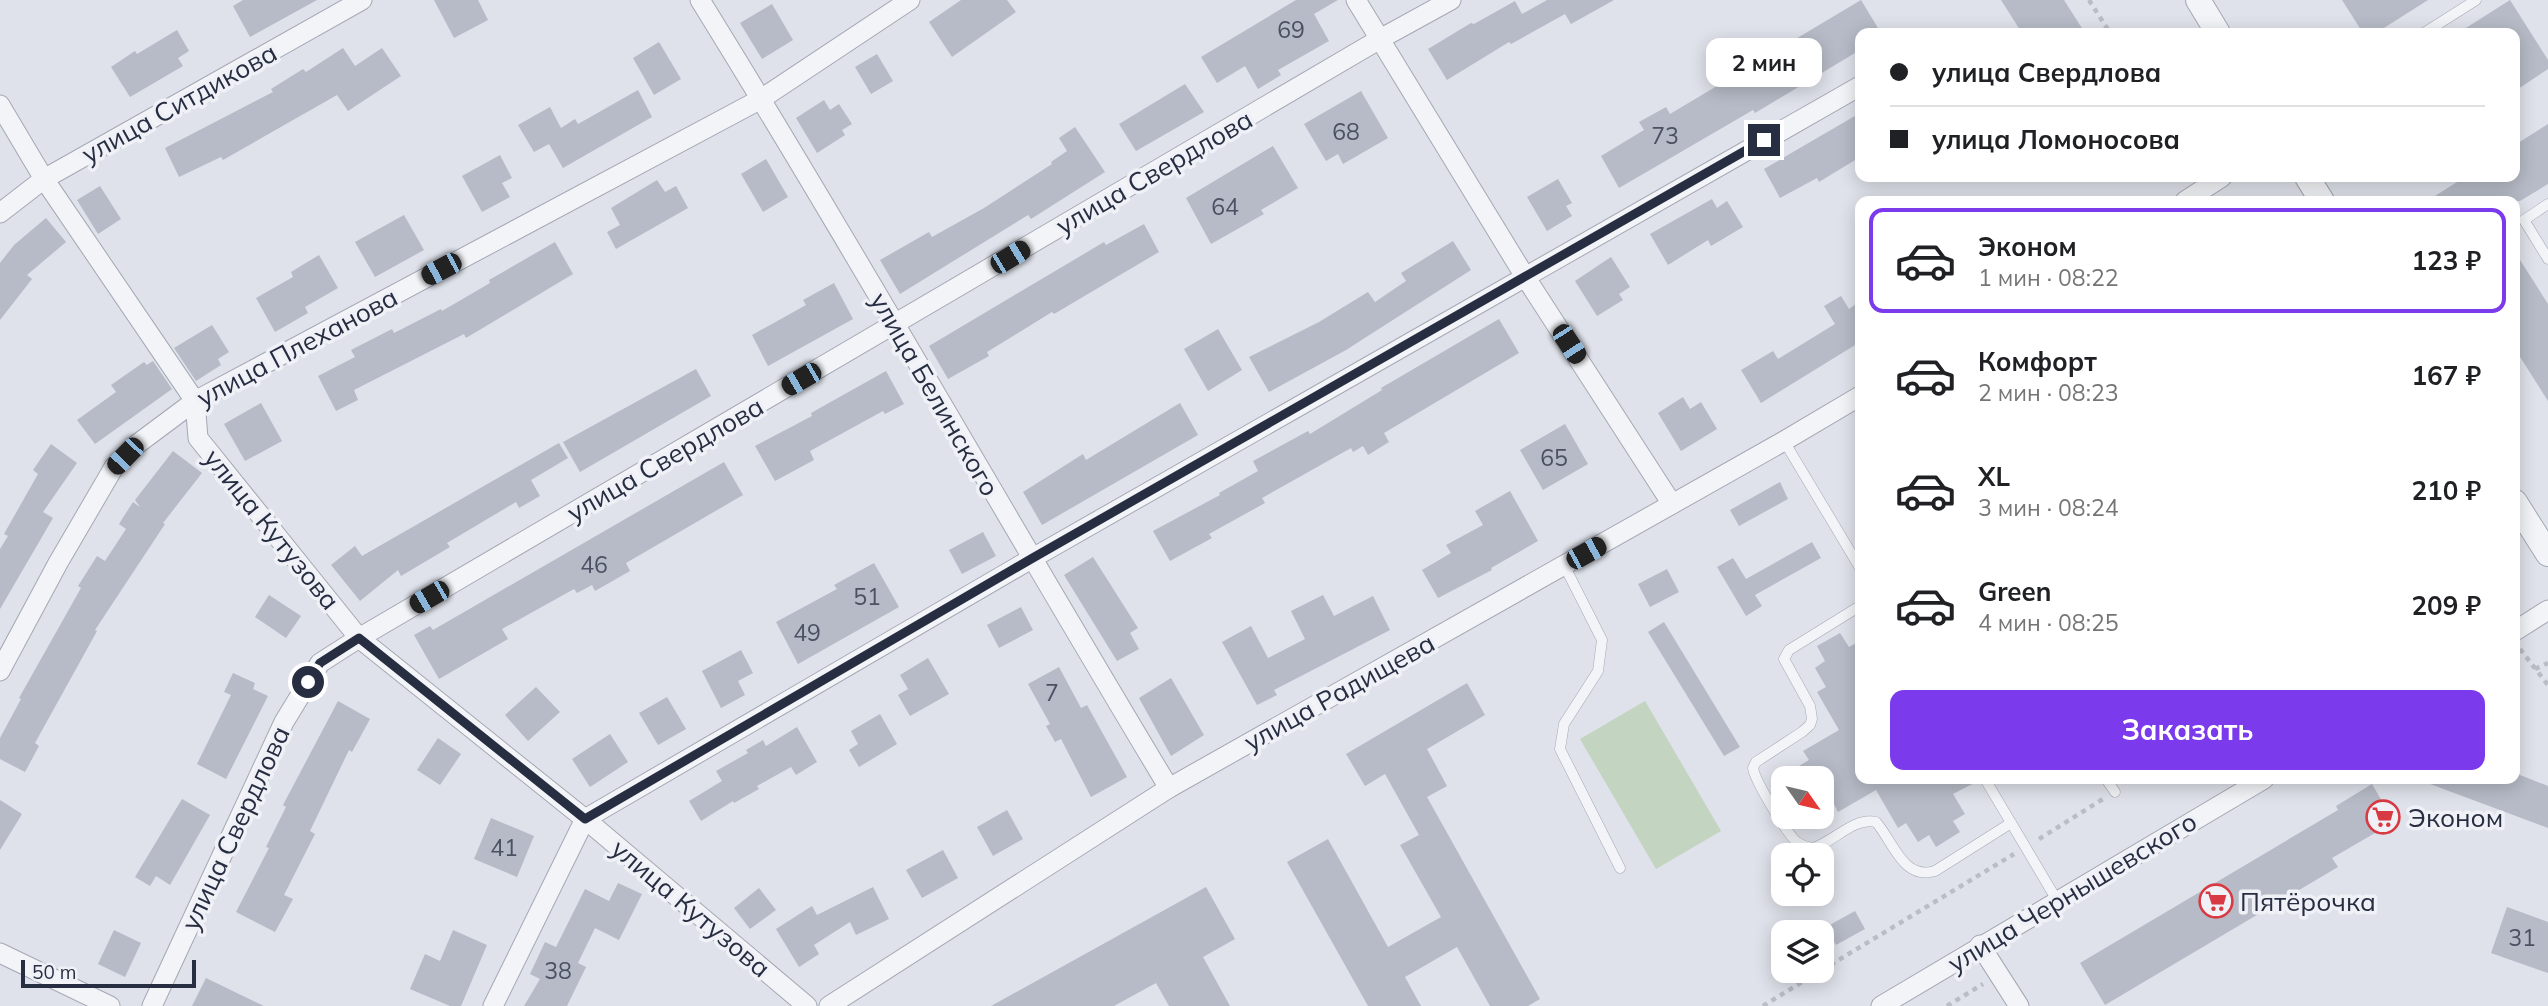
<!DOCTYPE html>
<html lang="ru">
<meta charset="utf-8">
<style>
body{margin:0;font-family:Mulish,sans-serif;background:#f2f2f2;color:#202124;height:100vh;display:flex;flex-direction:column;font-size:26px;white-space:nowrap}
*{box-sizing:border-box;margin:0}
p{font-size:23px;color:#757577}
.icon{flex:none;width:38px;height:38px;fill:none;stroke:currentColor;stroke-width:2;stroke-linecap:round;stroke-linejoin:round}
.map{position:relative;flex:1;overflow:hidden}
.side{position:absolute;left:1855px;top:196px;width:665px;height:588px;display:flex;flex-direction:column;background:#fff;border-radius:14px;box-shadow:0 4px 18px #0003}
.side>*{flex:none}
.hud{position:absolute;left:1855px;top:28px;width:665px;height:154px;border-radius:14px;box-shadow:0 4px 18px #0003;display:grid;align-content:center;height:154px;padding:0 35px;background:#fff}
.needle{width:46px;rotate:124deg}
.buttons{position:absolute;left:1771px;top:766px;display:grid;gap:14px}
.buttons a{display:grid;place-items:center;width:63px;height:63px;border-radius:14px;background:#fff;box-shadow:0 4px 18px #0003;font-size:35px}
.scale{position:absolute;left:21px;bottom:18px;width:175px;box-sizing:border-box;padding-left:7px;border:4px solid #272e42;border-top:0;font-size:19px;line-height:24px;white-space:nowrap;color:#272e42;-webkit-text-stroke:5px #eff1f7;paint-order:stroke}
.end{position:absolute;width:32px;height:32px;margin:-16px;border:9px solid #272e42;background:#fff;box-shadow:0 0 0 4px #fff}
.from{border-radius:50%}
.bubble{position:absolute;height:49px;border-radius:14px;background:#fff;box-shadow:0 4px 18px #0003;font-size:23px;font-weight:700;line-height:49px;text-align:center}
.car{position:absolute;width:21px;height:42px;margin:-21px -10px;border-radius:9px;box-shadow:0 0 5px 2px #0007;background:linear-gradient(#222 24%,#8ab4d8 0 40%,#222 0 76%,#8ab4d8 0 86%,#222 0)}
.hud b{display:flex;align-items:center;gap:24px;height:66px;font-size:26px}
.hud b+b{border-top:2px solid #e0e0e0}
.hud i{width:18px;height:18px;background:#202124}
ul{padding:12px 0 0;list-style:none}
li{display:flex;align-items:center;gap:21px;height:105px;margin:0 14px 10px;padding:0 21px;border:4px solid transparent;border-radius:14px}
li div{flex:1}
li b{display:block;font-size:26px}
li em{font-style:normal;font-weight:700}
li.selected{border-color:#7c3aed}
li>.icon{width:63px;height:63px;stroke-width:1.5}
.primary-button{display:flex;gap:14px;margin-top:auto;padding:14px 35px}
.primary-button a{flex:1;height:80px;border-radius:14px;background:#7c3aed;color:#fff;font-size:28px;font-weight:700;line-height:80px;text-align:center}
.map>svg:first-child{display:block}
.green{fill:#c3d4c0}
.building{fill:#b6bbc7}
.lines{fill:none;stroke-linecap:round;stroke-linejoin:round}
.service-casing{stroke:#a4a8b4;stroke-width:11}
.minor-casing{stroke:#a4a8b4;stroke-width:21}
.tertiary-casing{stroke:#a4a8b4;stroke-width:26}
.path{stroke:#b9bdc4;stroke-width:4.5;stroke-dasharray:5 5;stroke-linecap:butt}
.service{stroke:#f2f4f7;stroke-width:10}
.minor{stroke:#f2f4f7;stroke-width:19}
.tertiary{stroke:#f2f4f7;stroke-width:24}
.route{stroke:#272e42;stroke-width:9}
.labels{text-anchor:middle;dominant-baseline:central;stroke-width:7;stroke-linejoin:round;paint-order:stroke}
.number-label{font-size:23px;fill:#4b5163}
.street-label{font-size:26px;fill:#272e42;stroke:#eff1f7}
.poi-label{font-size:26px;fill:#272e42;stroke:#eff1f7;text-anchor:start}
</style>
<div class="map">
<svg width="2548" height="1006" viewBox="0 0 2548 1006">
<rect width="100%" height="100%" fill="#dfe2ea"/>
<path class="green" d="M1645 701 1721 831 1656 869 1580 739Z"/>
<g class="building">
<path d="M243 0H317L250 37 233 6Z"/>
<path d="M434 0H478L488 20 454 38Z"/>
<path d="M961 0H1007L1016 12 952 57 929 22Z"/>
<path d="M1296 0H1338L1314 14 1329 41 1278 70 1281 75 1258 89 1245 66 1217 83 1201 57Z"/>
<path d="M1547 0H1614L1571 24 1565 14 1511 44 1509 42 1447 80 1428 49 1471 23 1474 24 1515 1 1522 14Z"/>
<path d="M1861 0 1881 33H1860V50L1755 113 1753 110 1619 188 1601 156 1644 130 1639 122 1666 107 1670 114Z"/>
<path d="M2001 0H2064L2085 33H2022Z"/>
<path d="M2342 0H2428L2376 33H2363Z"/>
<path d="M2510 0 2548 60V69L2515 91V33H2458Z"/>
<path d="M772 4 793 40 762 59 740 23Z"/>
<path d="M177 30 189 51 178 58 183 66 130 97 111 67 135 51 137 54Z"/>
<path d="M659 42 681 79 654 95 633 58Z"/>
<path d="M343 48 355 66 382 48 401 76 348 111 337 95 223 160 221 157 179 177 165 148 273 92 271 89 303 69 306 72Z"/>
<path d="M877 54 893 81 871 94 855 67Z"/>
<path d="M1185 84 1204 112 1136 151 1119 124Z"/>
<path d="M638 90 652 117 563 168 549 144 534 152 518 125 550 107 561 128 575 119 578 124Z"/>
<path d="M1361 91 1388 138 1343 164 1338 154 1326 161 1304 124Z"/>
<path d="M824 100 830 110 839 104 852 124 842 130 845 135 817 153 796 118Z"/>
<path d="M1860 113V157L1819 182 1817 178 1780 198 1764 169Z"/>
<path d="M2548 124V184L2520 201H2427L2465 177H2515V145Z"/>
<path d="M1075 127 1105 172 1031 219 1028 215 900 294 880 260 929 232 932 237 984 208 1052 164 1051 162 1067 151 1059 138Z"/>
<path d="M1273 146 1298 188 1261 210 1264 214 1211 244 1186 198Z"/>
<path d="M500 155 512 178 502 183 510 197 482 212 462 176Z"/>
<path d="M766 159 788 197 763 212 741 174Z"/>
<path d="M1558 179 1572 203 1566 206 1572 216 1547 231 1527 197Z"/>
<path d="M657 180 665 192 676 186 688 208 616 249 607 232 620 225 611 208Z"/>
<path d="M100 186 121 219 98 234 77 200Z"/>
<path d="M1712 199 1717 208 1727 201 1743 227 1711 246 1708 240 1668 265 1650 234Z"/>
<path d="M404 215 424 250 375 277 355 242Z"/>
<path d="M46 218 66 242 27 275 32 279 0 320V263L14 245Z"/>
<path d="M1144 224 1159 252 1054 314 1052 312 987 352 989 356 948 379 929 346 1104 242 1106 245Z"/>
<path d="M1453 241 1471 270 1346 350 1269 392 1249 357 1319 322 1368 292 1375 302 1406 281 1401 273Z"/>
<path d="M555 242 573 274 466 338 464 334 354 390 358 400 336 411 318 376 355 357 351 350 392 329 394 333 441 309 442 311 490 283 489 280Z"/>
<path d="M2515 252 2548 304V401L2515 349Z"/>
<path d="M319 255 338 288 305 307 308 313 275 332 256 298 293 277 291 272Z"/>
<path d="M1611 257 1630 287 1619 294 1623 300 1597 316 1575 281Z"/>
<path d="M834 283 853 319 768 366 752 335 806 305 803 300Z"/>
<path d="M1841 296 1849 309 1860 301V342L1761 403 1741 370 1773 351 1778 359 1835 324 1824 306Z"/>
<path d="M1499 319 1519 353 1384 433 1389 442 1368 455 1363 446 1353 452 1351 448 1262 498 1265 503 1209 534 1212 538 1170 561 1153 531 1220 495 1219 493 1258 471 1253 461 1308 431 1310 434 1382 390 1381 388Z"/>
<path d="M212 325 229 352 218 359 221 365 196 381 174 348Z"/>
<path d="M1218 329 1242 370 1208 391 1184 349Z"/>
<path d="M153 361 172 389 95 444 77 420 116 392 111 385 144 362 147 365Z"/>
<path d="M696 369 711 396 580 472 563 442Z"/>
<path d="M886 371 904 404 885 414 883 411 810 451 814 460 775 481 755 446 812 416 811 413Z"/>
<path d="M1683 397 1690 409 1701 402 1717 429 1681 451 1658 413Z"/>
<path d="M261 403 282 441 245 461 224 424Z"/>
<path d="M1180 403 1198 435 1042 525 1023 492 1083 454 1086 460Z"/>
<path d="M1565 424 1588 464 1543 490 1520 450Z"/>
<path d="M559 443 568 458 531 480 540 496 519 508 516 502 447 543 450 547 401 576 398 570 360 601 331 565 355 546 362 556Z"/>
<path d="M51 444 77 463 43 512 53 518 0 609V549L8 536 4 534 38 474 33 470Z"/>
<path d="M173 451 202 473 163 523 165 524 95 630 97 631 35 743 39 746 25 772 0 759V738L21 699 19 698 81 588 78 586 97 556 105 561 126 529 119 524 133 502 140 507 135 500Z"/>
<path d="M724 462 743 495 626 563 630 571 595 591 592 585 577 593 574 589 502 629 508 639 439 679 414 635 430 626 433 630Z"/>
<path d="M1780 482 1788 499 1739 526 1730 510Z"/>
<path d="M1510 491 1538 541 1491 568 1492 570 1438 598 1422 570 1451 553 1446 545 1483 525 1475 511Z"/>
<path d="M983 532 996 556 962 574 949 550Z"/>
<path d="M1812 542 1821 558 1755 595 1762 606 1746 616 1717 567 1733 558 1746 579Z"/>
<path d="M1093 557 1138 628 1130 633 1139 649 1117 661 1064 575Z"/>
<path d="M874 563 899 607 798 664 776 622 837 589 834 585Z"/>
<path d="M1667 569 1679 592 1650 607 1638 584Z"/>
<path d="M269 595 301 616 286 638 255 617Z"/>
<path d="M1323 595 1334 616 1373 596 1390 630 1274 690 1277 695 1257 705 1222 642 1251 626 1268 658 1305 639 1291 611Z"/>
<path d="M1021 607 1033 630 999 648 987 625Z"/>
<path d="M1664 622 1740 747 1724 756 1648 632Z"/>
<path d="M1840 633 1849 647 1860 641V779H1978V781L1953 794 1965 814 1953 821 1960 832 1936 847 1929 835 1918 842 1906 823 1898 828 1876 790 1838 812 1834 804 1822 812V779H1777L1809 760 1803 751 1839 730 1817 692 1826 687 1815 668 1825 661 1817 646Z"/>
<path d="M741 650 753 673 738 681 745 695 721 708 702 671Z"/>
<path d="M928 658 949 694 910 716 898 695 908 689 900 675Z"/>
<path d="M1059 667 1081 708 1087 705 1127 777 1091 797 1061 739 1055 742 1046 726 1050 724 1028 684Z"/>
<path d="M233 673 255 683 253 689 268 696 226 779 197 764 231 695 224 692Z"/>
<path d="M1171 678 1204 735 1171 756 1139 698Z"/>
<path d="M1467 683 1485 715 1427 749 1447 786 1427 797 1540 999 1528 1006H1490L1457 947 1405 977 1421 1006H1368L1287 862 1328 839 1388 947 1441 917 1400 845 1419 835 1385 774 1365 786 1346 754Z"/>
<path d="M536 687 560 712 528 741 505 715Z"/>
<path d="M667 697 686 729 658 745 639 713Z"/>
<path d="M338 701 370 719 352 752 349 750 310 831 315 834 284 895 293 899 275 932 236 912 269 848 266 847 286 807 283 805Z"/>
<path d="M880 714 897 744 859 767 849 750 858 744 851 731Z"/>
<path d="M797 727 817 762 796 775 791 767 757 786 759 789 734 803 733 801 701 821 689 801 722 781 716 771 748 753 746 750 763 740 766 746Z"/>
<path d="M610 734 628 762 590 787 572 759Z"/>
<path d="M438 738 461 754 440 785 417 770Z"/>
<path d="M2515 773 2548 786V828L2422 781 2423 779H2515Z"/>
<path d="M2372 784 2394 822 2332 858 2338 867 2105 1005 2080 963 2338 810 2336 806Z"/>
<path d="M182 799 210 815 170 885 156 876 150 886 135 877Z"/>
<path d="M0 800 22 814 0 850Z"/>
<path d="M1007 810 1023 839 993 856 977 827Z"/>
<path d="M491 818 534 836 517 877 474 859Z"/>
<path d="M943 850 958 878 922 898 906 870Z"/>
<path d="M618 883 642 894 619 940 595 928 578 963 586 967 567 1006H524L540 979 530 974 545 942 556 947 585 889 609 901Z"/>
<path d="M873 887 889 919 856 935 850 922 814 945 819 954 799 967 776 929 812 906 817 915Z"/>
<path d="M1206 887 1235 939 1203 957 1230 1006H1169L1156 983 1114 1006H991Z"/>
<path d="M759 888 776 910 750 929 734 908Z"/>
<path d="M2507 907 2548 922V973L2491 953Z"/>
<path d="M1855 911 1865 929 1836 945 1826 927Z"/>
<path d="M114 930 141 943 125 977 98 964Z"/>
<path d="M453 930 487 945 461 1006H450L410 989 425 954 440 961Z"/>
<path d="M206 978 264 1006H192Z"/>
</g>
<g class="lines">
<defs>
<g id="service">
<path d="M2424 33 2476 0"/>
<path d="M2548 204 2524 220 2548 259"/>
<path d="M1784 441 1860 568"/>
<path d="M1564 565 1602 640 1598 671 1564 724 1560 749 1620 868"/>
<path d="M1860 606 1789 650 1784 659 1810 706 1812 719 1810 725 1802 732 1756 762 1753 768C1755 781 1787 834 1797 842 1802 846 1807 847 1813 848 1834 842 1853 817 1876 822 1893 841 1903 881 1935 871L2011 823"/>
<path d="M1985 779 2058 902"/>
<path d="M2106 779 2115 792"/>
</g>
<g id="minor">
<path d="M700 0C861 260 1011 526 1169 788"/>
<path d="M1356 0 1524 275 1672 504"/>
<path d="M0 105 44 179 195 401 198 438 359 638 585 819 807 1006"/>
<path d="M2185 201 2222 177"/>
<path d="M0 213 44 179 362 0"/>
<path d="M2515 631 2548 610"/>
<path d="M0 671 58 563 114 467 136 445 195 401 761 99 910 0"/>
<path d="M1980 945 2019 1006"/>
<path d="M0 953 110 1006"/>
<path d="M152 1006 284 722 320 663 359 638 1380 39 1451 0"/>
<path d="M493 1006 585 819 1031 559 1860 86"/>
<path d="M829 1006 1169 788 1784 441 1860 396"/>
<path d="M1881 1006 2264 779"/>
</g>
<g id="tertiary">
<path d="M2198 0 2218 33"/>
<path d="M2307 177 2322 201"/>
<path d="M2515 502 2548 554"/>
</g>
</defs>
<use href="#service" class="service-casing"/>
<use href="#minor" class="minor-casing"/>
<use href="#tertiary" class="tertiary-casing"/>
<g class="path">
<path d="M2089 0 2110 33"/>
<path d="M2520 649 2548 685"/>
<path d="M2535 669 2548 663"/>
<path d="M2039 839 2103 799"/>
<path d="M1822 970 2014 854"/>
<path d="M1763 1006 1820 971"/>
<path d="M1947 1006 1983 984"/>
</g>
<use href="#service" class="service"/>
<use href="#minor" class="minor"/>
<use href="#tertiary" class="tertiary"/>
</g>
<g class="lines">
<path class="route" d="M308 682 320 663 359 638 585 819 1031 559 1764 140"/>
</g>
<defs>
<symbol id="supermarket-ring" viewBox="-11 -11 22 22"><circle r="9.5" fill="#eff1f7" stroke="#d83a43" stroke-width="1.5"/><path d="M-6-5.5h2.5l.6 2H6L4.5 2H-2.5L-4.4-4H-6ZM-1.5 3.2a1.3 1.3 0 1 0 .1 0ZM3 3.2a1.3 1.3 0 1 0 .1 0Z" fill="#d83a43"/></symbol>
</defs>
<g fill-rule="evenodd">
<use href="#supermarket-ring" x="2364" y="798" width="38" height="38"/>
<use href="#supermarket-ring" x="2197" y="882" width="38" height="38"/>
</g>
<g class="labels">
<g class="number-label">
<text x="1291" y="29">69</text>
<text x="1346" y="131">68</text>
<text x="1665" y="135">73</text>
<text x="1225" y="206">64</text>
<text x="1554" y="457">65</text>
<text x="594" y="564">46</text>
<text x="867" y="596">51</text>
<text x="807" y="632">49</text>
<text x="1052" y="692">7</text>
<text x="504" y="847">41</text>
<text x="2522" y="937">31</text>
<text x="558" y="970">38</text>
</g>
<g class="street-label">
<text transform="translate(179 103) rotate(-29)">улица Ситдикова</text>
<text transform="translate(1154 172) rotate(-30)">улица Свердлова</text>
<text transform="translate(297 347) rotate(-28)">улица Плеханова</text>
<text transform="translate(935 394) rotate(60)">улица Белинского</text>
<text transform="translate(665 459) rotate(-30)">улица Свердлова</text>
<text transform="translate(272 529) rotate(51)">улица Кутузова</text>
<text transform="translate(1339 692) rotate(-29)">улица Радищева</text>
<text transform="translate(235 828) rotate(-65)">улица Свердлова</text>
<text transform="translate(2072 892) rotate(-31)">улица Чернышевского</text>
<text transform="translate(691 908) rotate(40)">улица Кутузова</text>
</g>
<g class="poi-label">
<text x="2408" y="817">Эконом</text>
<text x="2240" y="901">Пятёрочка</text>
</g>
</g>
</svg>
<div class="buttons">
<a><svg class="needle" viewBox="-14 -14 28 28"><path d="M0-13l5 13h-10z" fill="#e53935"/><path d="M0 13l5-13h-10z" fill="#757577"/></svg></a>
<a><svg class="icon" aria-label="locate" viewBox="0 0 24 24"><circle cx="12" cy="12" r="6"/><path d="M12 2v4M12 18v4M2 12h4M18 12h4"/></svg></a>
<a><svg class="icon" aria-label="layers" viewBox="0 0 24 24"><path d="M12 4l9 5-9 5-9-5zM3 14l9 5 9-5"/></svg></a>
</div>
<div class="scale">50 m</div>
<i class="end from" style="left:308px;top:682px"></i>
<i class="end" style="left:1764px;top:140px"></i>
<div class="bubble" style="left:1706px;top:38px;width:116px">2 мин</div>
<i class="car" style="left:1010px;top:257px;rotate:59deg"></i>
<i class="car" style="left:441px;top:269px;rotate:242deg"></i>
<i class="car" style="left:1569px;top:344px;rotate:147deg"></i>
<i class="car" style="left:801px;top:379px;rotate:240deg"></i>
<i class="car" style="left:125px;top:456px;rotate:224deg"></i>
<i class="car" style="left:1586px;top:553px;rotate:61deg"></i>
<i class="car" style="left:429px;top:597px;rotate:240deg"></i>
<div class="hud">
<b><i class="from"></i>улица Свердлова</b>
<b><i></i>улица Ломоносова</b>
</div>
<section class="side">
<ul>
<li class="selected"><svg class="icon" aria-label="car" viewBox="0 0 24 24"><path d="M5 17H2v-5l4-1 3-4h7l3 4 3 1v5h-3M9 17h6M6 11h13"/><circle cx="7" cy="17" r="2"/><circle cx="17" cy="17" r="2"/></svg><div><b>Эконом</b><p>1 мин · 08:22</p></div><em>123 ₽</em></li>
<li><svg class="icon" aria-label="car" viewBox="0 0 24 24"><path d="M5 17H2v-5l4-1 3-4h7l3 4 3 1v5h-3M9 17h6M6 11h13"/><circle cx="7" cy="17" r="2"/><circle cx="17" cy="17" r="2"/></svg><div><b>Комфорт</b><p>2 мин · 08:23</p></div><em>167 ₽</em></li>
<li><svg class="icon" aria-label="car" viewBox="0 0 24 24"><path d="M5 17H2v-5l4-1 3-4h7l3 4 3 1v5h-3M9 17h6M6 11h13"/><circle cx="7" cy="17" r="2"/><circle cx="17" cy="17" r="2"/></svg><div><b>XL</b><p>3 мин · 08:24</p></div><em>210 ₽</em></li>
<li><svg class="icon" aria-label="car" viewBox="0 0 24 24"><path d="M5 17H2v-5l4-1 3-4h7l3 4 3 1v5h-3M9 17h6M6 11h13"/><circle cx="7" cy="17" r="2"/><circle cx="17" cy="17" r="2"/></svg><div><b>Green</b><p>4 мин · 08:25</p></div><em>209 ₽</em></li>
</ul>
<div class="primary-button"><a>Заказать</a></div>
</section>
</div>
